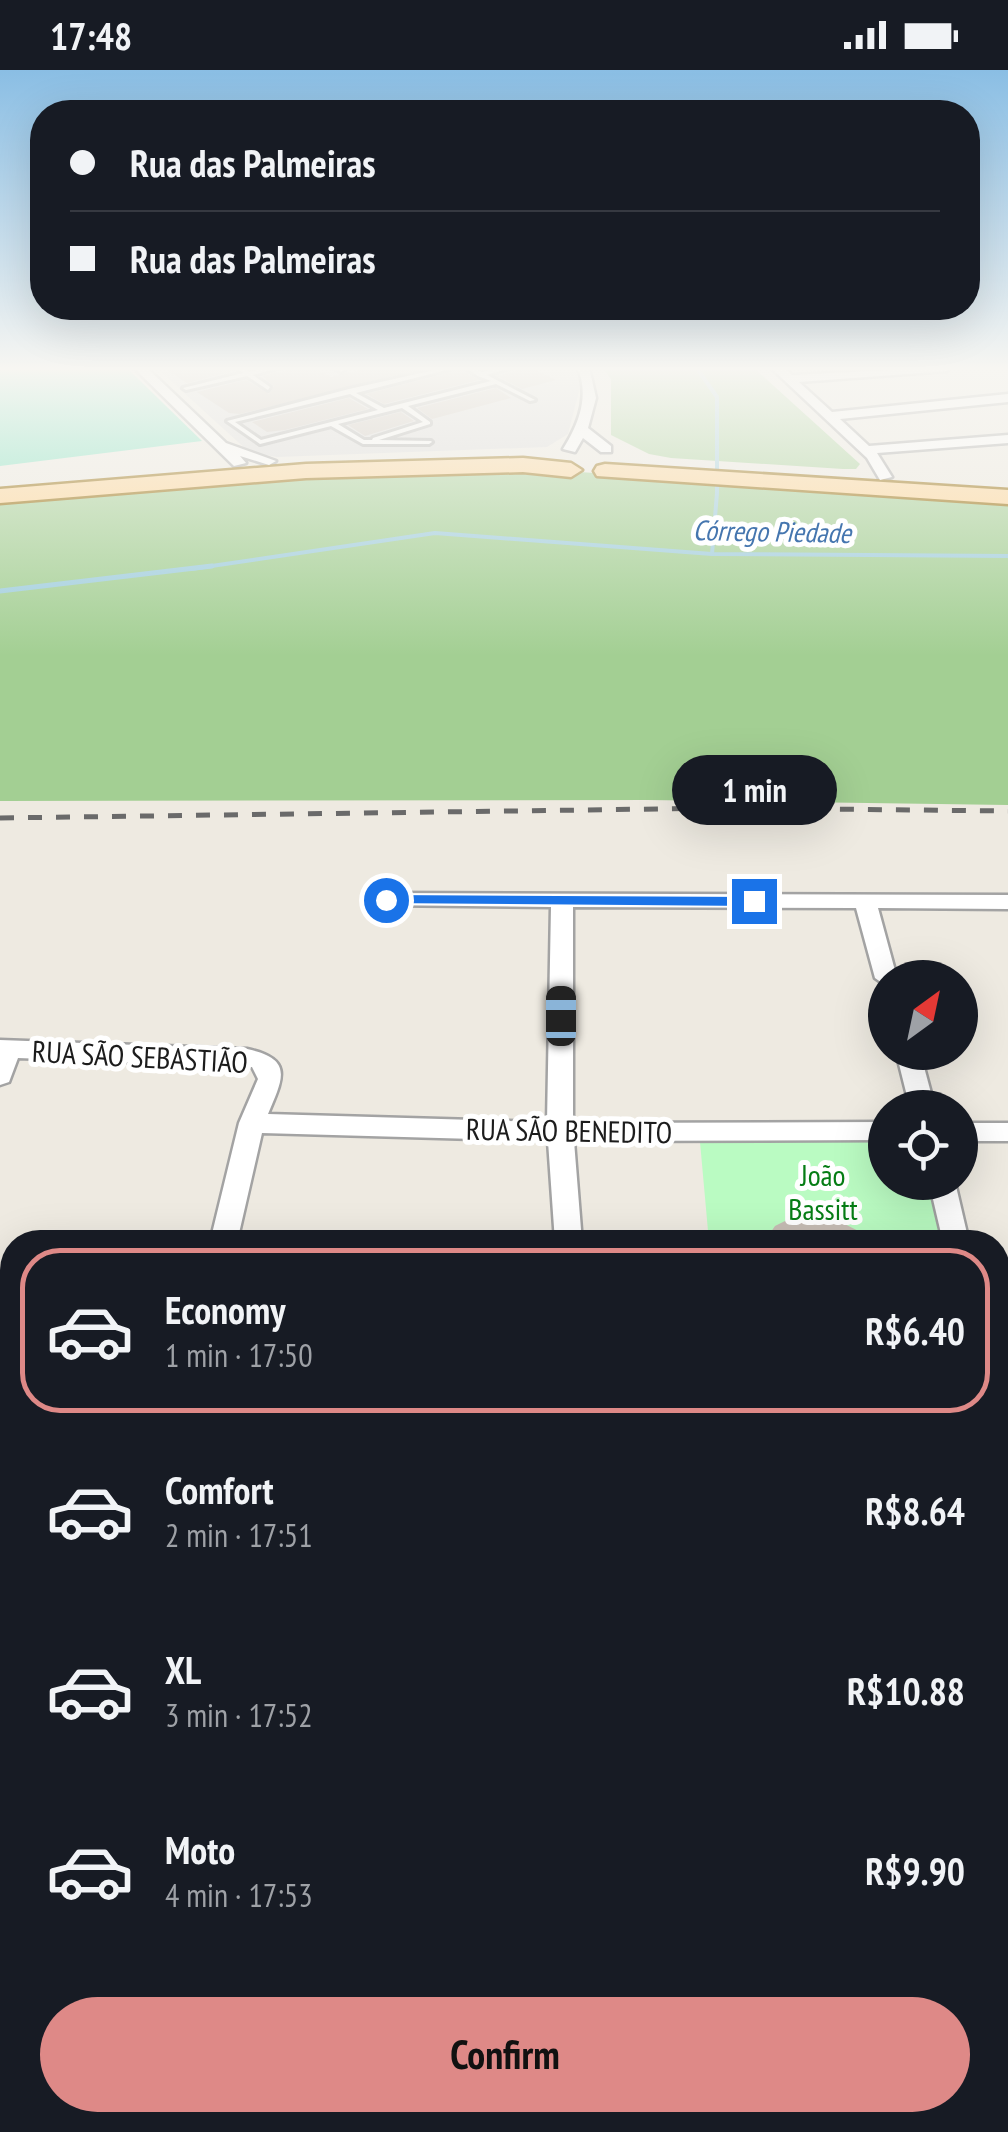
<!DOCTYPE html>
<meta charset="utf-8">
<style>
body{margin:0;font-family:"PT Sans Narrow",sans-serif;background:#242831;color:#f1f3f6;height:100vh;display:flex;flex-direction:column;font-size:38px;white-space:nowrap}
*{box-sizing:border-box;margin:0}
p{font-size:32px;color:#9ea1a6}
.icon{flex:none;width:55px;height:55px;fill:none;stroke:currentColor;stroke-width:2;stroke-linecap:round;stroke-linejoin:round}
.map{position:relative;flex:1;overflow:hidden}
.sheet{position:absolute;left:0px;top:1160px;width:1010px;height:902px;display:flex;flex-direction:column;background:#171b24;border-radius:40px 40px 0 0;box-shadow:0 10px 40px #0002}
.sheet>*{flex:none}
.banner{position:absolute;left:30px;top:30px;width:950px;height:220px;border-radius:40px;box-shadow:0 10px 40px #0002;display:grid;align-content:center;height:220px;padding:0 40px;background:#171b24}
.needle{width:65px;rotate:33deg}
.buttons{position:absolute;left:868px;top:890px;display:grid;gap:20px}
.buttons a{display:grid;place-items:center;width:110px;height:110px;border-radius:50%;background:#171b24;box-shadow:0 10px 40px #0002;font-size:50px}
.end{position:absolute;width:45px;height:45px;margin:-22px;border:12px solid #1a73e8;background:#fff;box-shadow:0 0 0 5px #fff}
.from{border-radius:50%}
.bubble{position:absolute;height:70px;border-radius:35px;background:#171b24;box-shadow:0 10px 40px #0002;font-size:32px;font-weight:700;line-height:70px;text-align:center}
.car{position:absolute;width:30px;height:60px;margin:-30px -15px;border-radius:12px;box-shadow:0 0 8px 2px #0007;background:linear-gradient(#222 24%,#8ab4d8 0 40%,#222 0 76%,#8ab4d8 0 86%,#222 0)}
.banner b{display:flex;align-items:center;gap:35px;height:95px;font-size:38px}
.banner b+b{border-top:2px solid #363941}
.banner i{width:25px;height:25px;background:#f1f3f6}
ul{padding:18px 0 0;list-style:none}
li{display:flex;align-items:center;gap:30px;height:165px;margin:0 20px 15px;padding:0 20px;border:5px solid transparent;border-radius:40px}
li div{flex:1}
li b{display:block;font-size:38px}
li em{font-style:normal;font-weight:700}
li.active{border-color:#de8987}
li>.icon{width:90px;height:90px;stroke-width:1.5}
.cta{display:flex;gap:20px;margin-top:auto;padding:20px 40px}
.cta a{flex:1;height:115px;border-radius:60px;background:#de8987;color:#111;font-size:40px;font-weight:700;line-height:115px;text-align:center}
.status{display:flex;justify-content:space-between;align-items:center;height:70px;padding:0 50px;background:#171b24;direction:ltr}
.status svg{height:28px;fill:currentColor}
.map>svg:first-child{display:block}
.residential{fill:#dad9d9}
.industrial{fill:#e7d2e3}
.forest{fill:#a3cf93}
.park{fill:#bafbc2}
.pitch{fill:#7ae1bd}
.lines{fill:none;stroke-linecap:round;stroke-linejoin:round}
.stream-far1{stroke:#9ecdde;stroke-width:4}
.stream{stroke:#9ecdde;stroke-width:5}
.building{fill:#c6bcb4}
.lane-casing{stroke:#a3a3a3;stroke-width:6}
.street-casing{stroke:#a3a3a3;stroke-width:5}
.secondary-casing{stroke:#647500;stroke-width:5}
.primary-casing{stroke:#936800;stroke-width:5}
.lane{fill:#fff;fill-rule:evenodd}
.street{fill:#fff;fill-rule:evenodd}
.secondary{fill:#f5fcb0;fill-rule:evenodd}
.primary{fill:#ffd594;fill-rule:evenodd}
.rail{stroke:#6a6a6a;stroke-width:5;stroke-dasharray:14 14;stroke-linecap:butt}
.route{fill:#1a73e8}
.labels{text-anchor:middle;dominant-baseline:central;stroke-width:10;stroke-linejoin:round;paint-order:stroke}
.far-water-label{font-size:28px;font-style:italic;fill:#4576af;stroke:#fff}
.street-label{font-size:30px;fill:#1c1c1c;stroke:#fff}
.park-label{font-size:30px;fill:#067d15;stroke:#fff}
</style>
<div class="status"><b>17:48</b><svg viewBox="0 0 49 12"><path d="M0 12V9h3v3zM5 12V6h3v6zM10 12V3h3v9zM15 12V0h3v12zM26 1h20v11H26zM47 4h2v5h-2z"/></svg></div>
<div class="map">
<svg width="1008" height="2062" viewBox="0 0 1008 2062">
<rect width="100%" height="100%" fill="#eeeae1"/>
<path class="residential" d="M177 297H572L581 313 568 364 547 377 277 387 249 382 160 301Z"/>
<path class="industrial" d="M0 1354 12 1359V2050H998V1763L1008 1767V2062H0Z"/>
<g class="forest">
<path d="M602 297H753L860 394 856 399H843L671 388 649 384 611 365V309Z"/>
<path d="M533 399 1008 430V735L647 730 0 731V432L239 410Z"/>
</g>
<path class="park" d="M885 1069V1112L933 1113 946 1172H709L700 1072Z"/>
<path class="pitch" d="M0 297H126L202 371 0 396Z"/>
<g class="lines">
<g class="stream-far1">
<path d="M696 297 717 327V423L712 484"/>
<path d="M191 499 435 463 712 484 1008 486"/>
</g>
<path class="stream" d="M0 521 212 496"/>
</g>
<g class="building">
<path d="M162 297H231L234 301 187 313Z"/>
<path d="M301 297H313L331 307 372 297H431L240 344 229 343 197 322 246 310 269 324 274 316 262 306Z"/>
<path d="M530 297 556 310 522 319 497 306Z"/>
<path d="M460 300 479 310 384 334 366 324Z"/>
<path d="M496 318 511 328 432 349 417 338Z"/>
<path d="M349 328 368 339 285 360 267 362 252 352Z"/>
<path d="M401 342 414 351 365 366 348 355Z"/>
<path d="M799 1144 829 1146 880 1172H764L775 1156Z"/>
</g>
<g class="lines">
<defs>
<g id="lane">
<path d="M235 297H242L249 302 270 297H281L253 305 270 317 268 320 247 306 186 320 183 318 243 303Z"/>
<path d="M332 297H340L344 300 341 302Z"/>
<path d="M448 297H458L356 323 384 338 491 311 478 306 464 297H472L482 302 503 297H513L487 305 535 330 530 331 496 314 408 336 430 352V354L379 370 431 371 432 372 429 374H363L331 356 260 374 227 351 349 319ZM350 324 378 340 261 370 235 352ZM402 338 423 352 373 368 372 370H364L338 354Z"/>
</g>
<g id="street">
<path d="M133 297H146L226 373 276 391 269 395 240 386 246 393 234 396Z"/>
<path d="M577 297H589L596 328 588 358 611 376V382H601L583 368 575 382 563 379C579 354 590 325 577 297Z"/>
<path d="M770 297H783L792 305 953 297 947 301 799 312 832 342 1008 324V332L840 349 869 376 1008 365V373L877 383 892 407 880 410 867 388Z"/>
<path d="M386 823 1008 825V839L878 838 897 908H885V915L875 908 856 838 573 837V1053L885 1052V1070L574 1071 582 1172H555L548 1071 262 1063 237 1172H210L239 1053 258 1009 252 997 18 988 9 1012 0 1015V970L247 979C294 989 283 1008 268 1044L547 1052 551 837 378 835 375 830 378 825Z"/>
<path d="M896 982H920L935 1038H910Z"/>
<rect x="960" y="1053" width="48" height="18"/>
<path d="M929 1112H955L969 1172H943Z"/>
<path d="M998 1337 1008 1340V1410L998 1406Z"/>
<path d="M436 2050H481L476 2062H431Z"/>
</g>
<g id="secondary">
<path d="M0 1244 12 1248V1283L0 1279Z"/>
<path d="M0 1308 12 1312V1349L0 1345Z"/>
<path d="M998 1611 1008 1615V1665L998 1661Z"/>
<path d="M998 1684 1008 1688V1740L998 1736Z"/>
</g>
<g id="primary">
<path d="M523 388 571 393 582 400 571 407 523 402 306 408 0 433V419L306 394Z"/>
<path d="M605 394 1008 420V434L597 406 594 401 597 396Z"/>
</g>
</defs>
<use href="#lane" class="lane-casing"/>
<use href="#street" class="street-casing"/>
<use href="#secondary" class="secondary-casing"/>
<use href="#primary" class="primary-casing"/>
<use href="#lane" class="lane"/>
<use href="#street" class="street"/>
<use href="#secondary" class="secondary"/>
<use href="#primary" class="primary"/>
<path class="rail" d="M0 748 730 738 1008 741"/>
</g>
<linearGradient id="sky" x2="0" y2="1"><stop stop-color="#8abee4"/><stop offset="0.51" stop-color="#f7f6f2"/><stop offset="1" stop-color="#f7f6f2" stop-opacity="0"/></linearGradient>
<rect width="1008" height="586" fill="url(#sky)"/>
<path class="route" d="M386 825 754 827 760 831 754 836 382 833 380 830Z"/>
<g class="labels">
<g class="far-water-label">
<text transform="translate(772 461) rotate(1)">Córrego Piedade</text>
</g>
<g class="street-label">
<text transform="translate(140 986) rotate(3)">RUA SÃO SEBASTIÃO</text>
<text transform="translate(569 1060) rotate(1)">RUA SÃO BENEDITO</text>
</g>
<g class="park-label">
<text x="823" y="1104">João<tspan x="823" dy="34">Bassitt</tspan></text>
</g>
</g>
</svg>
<div class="buttons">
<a><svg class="needle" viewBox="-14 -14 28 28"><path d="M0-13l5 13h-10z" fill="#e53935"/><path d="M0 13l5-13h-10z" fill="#9ea1a6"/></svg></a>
<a><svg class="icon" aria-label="locate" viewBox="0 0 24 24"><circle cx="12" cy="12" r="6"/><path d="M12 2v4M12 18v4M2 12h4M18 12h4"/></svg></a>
</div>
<i class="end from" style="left:386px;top:830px"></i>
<i class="end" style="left:754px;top:831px"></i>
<div class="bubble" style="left:672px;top:685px;width:165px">1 min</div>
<i class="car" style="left:561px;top:946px;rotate:0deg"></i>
<div class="banner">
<b><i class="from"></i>Rua das Palmeiras</b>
<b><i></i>Rua das Palmeiras</b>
</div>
<section class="sheet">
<ul>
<li class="active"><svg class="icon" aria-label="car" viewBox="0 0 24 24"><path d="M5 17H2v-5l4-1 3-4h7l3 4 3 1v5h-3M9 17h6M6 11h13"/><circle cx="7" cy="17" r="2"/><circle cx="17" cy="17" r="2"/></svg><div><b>Economy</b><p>1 min · 17:50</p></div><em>R$6.40</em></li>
<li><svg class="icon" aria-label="car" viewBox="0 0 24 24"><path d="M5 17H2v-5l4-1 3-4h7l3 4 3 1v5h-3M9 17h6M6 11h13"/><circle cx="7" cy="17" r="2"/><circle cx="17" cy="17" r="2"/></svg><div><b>Comfort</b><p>2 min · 17:51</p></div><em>R$8.64</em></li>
<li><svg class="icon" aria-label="car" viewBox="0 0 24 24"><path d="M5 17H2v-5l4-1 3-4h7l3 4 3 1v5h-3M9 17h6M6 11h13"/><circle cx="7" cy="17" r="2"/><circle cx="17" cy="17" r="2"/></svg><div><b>XL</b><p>3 min · 17:52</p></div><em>R$10.88</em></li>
<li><svg class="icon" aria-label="car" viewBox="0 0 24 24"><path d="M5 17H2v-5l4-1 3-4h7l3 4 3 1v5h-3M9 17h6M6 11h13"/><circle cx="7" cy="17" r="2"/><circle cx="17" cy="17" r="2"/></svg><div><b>Moto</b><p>4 min · 17:53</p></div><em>R$9.90</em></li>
</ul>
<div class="cta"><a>Confirm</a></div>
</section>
</div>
